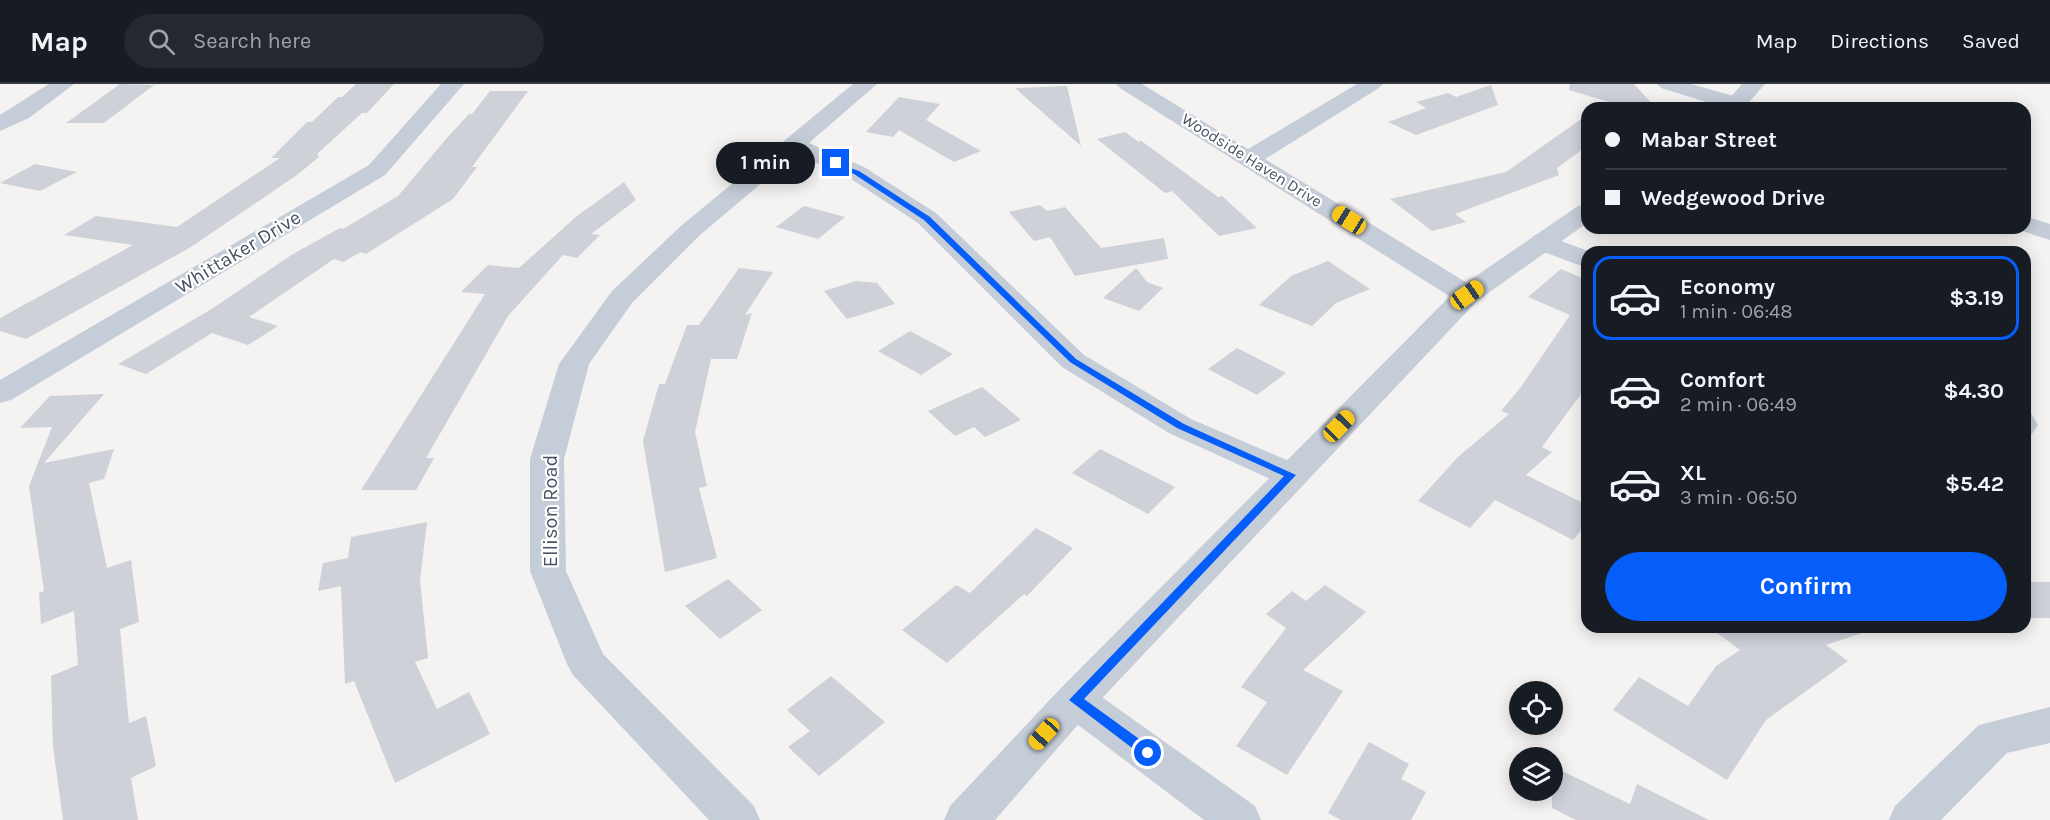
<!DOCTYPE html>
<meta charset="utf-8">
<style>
body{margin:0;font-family:Karla,sans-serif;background:#242831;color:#f1f3f6;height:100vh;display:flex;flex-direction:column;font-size:22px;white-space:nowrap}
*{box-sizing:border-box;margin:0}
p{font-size:20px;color:#9ea1a6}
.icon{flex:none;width:33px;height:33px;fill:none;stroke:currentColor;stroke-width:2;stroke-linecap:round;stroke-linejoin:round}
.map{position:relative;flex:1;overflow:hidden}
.details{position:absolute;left:1581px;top:162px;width:450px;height:387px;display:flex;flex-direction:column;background:#171b24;border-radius:18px;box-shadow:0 3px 15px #0003}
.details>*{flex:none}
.top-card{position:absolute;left:1581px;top:18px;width:450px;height:132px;border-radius:18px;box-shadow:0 3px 15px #0003;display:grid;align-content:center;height:132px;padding:0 24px;background:#171b24}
.tools{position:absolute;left:1509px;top:597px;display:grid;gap:12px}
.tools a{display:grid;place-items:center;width:54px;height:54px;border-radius:50%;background:#171b24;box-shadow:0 3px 15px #0003;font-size:30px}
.end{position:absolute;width:27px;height:27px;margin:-14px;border:8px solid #065efa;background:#fff;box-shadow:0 0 0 3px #fff}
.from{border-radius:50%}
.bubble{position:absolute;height:42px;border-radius:21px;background:#171b24;box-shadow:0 3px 15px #0003;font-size:20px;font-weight:700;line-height:42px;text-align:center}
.car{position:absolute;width:18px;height:36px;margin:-18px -9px;border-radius:8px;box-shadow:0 0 4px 2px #0007;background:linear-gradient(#f5c518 24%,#345 0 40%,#f5c518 0 76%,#345 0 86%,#f5c518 0)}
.top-card b{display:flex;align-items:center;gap:21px;height:57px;font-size:22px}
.top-card b+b{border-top:2px solid #363941}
.top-card i{width:15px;height:15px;background:#f1f3f6}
ul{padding:10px 0 0;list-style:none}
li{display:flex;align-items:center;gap:18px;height:84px;margin:0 12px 9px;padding:0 12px;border:3px solid transparent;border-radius:18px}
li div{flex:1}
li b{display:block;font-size:22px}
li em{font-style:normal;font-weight:700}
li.current{border-color:#065efa}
li>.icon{width:54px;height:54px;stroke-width:1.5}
.primary-button{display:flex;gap:12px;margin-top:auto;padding:12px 24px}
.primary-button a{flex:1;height:69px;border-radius:36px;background:#065efa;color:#fff;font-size:24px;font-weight:700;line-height:69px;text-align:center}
header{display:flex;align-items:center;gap:36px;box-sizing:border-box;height:84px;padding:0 30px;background:#171b24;border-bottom:2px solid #363941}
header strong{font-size:28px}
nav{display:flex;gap:33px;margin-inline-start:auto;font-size:21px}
.search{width:420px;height:54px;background:#242831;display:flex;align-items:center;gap:15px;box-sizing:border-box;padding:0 21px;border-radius:33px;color:#9ea1a6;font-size:22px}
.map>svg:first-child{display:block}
.building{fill:#ced1d8}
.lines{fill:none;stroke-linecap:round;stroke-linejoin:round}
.service{fill:#c5cdd8;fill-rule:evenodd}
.minor{fill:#c5cdd8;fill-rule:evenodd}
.tertiary{fill:#c5cdd8;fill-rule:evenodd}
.route{fill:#065efa}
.labels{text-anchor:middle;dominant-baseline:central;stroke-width:4.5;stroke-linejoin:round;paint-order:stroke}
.far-street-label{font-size:16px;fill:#475362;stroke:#fff}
.street-label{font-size:20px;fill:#475362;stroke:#fff}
</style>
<header>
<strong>Map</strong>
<div class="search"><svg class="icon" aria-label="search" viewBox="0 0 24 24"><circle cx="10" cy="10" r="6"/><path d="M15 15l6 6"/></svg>Search here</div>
<nav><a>Map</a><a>Directions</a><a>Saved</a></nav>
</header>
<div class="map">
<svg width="2050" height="736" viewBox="0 0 2050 736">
<rect width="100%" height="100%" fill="#f5f2f2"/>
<g class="building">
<path d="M120 0 154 1 104 39H66Z"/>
<path d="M356 0H394L367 29H362L317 70 319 73 297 91 191 163 26 255 0 247V234L133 161 64 151 96 132 177 143 280 74H271L307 38H312L338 13H342Z"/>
<path d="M1570 0H1634L1656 24H1629L1569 6Z"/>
<path d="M1491 1 1498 21 1416 51 1388 38 1426 24 1416 18 1448 9 1456 13Z"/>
<path d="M1067 2 1081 62 1015 4Z"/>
<path d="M490 7H528L472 83H477L453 115 366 170 361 168 343 178 334 175 249 233 278 242 248 261 212 249 146 290 118 280 210 226 293 170 340 144 343 145 398 112 446 55 469 30H472Z"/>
<path d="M899 13 940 20 926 36 981 67 954 78 899 46 893 53 866 48Z"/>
<path d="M1587 31V62L1557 84 1559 91 1455 130 1466 138 1432 147 1390 115 1506 88Z"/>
<path d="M1125 48 1139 58 1140 56 1218 113 1222 112 1257 144 1219 152 1172 107 1165 109 1097 55Z"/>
<path d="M35 80 77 88 40 107 0 99Z"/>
<path d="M624 98 636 116 591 150 600 151 577 174 563 171 508 232 426 374H434L416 406H361L485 210 461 208 488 181 519 184 577 132Z"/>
<path d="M1040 121 1047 127 1065 123 1101 164 1164 154 1168 175 1075 192 1050 153 1034 157 1009 128Z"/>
<path d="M804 122 845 133 818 155 776 143Z"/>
<path d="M1328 177 1370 205 1336 219 1312 242 1259 221 1291 192Z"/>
<path d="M739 184 773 188 745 231 752 229 737 275H711L695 348 707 402 699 404 717 474 665 488 643 357 659 300H665L687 241H699Z"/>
<path d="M1136 184 1147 198 1163 204 1139 227 1103 214Z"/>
<path d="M1561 185 1587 196V302L1542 363 1552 368 1526 391 1587 421V439L1573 456 1495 416 1470 444 1418 417 1458 373 1509 330 1501 327 1521 303 1570 231 1528 213Z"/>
<path d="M856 197 877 199 895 220 847 235 824 207Z"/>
<path d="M910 247 953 270 921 291 878 267Z"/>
<path d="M1237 264 1286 289 1257 311 1208 285Z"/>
<path d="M982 303 1021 336 985 353 974 343 955 352 928 327Z"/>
<path d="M104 310 44 379 114 365 104 395 89 399 107 484 131 476 139 538 120 545 129 639 146 632 156 682 131 694 138 736H63L53 663 51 592 78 581 74 527 41 540 39 509 44 507 29 402 52 343 20 344 50 312Z"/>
<path d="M1100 365 1175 403 1148 430 1072 389Z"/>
<path d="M427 438 420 496 428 574 415 578 437 625 469 608 490 650 395 699 354 597 345 600 341 502 318 507 323 479 348 474 351 453Z"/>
<path d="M1036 444 1073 464 1027 512 1024 510 947 579 902 546 956 501 970 509Z"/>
<path d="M728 495 762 526 720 555 685 522Z"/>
<rect x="2025" y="498" width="25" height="36"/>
<path d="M1325 501 1366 528 1303 586 1343 607 1287 691 1236 662 1267 618 1241 603 1286 544 1266 530 1292 507 1306 517Z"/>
<path d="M1709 543H1865V548L1826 561 1848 577 1766 636 1727 696 1613 626 1639 593 1688 622 1716 582 1740 566Z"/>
<path d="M831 592 885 638 819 692 788 663 810 647 787 626Z"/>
<path d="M1369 658 1409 680 1401 695 1426 708 1411 736H1341L1328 729Z"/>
<path d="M1552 682 1630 720 1637 700 1709 736H1576L1552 724Z"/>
</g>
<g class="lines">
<path class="service" d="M2025 328 2031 329 2038 341 2031 351 2025 352Z"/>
<g class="minor">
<path d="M49 0H74L29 34 0 47V31Z"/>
<path d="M441 0H464L385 91 11 316 0 319V296L369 81Z"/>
<path d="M853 0H877L809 59 864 83 936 129 1084 271 1191 335 1303 383 1308 391 1303 399 1291 403 1279 399 1169 349 1062 283 918 139 848 93 796 70 700 151 632 219 589 280 564 375 566 487 603 570 754 722 760 736H709L573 591 567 580 530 487V375L559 280 612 207 682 141Z"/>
<path d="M1116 0H1142L1248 65 1357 0H1383L1379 4 1265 75 1477 205 1481 211 1477 217 1467 219 1457 217 1120 4Z"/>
<path d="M1657 0H1691L1744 15 1747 20 1744 24H1726L1661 4Z"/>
<path d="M2025 132 2050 140V156L2016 145 2025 144Z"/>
<path d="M1542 150 1591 168H1587V184L1533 164 1529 158 1533 152Z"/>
<path d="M1075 599 1089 604 1255 722 1261 736H1204L1061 628 1055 616 1061 604Z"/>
<path d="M2050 623V659L2007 669 1941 736H1889L1895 722 1979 641Z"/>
</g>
<g class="tertiary">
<path d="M1742 0H1765L1744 24H1721Z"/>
<path d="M1587 119V139L1477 217 1089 628 995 736H944L950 722 1061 604 1457 205 1578 122Z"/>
</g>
</g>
<path class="route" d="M833 78 859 87 930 133 1076 275 1184 340 1296 391 1084 615 1153 665 1154 669 1153 673H1144L1069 616 1284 392 1177 344 1070 278 924 136 854 90 833 81Z"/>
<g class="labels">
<g class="far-street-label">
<text transform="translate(1252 76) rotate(32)">Woodside Haven Drive</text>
</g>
<g class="street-label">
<text transform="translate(238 168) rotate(-31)">Whittaker Drive</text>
<text transform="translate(550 427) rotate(-90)">Ellison Road</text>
</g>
</g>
</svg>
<div class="tools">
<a><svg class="icon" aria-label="locate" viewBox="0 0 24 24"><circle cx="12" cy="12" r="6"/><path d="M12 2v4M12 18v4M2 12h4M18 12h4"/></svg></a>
<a><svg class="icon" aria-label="layers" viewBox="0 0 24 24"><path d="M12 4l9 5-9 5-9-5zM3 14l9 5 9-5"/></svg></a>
</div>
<i class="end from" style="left:1148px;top:669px"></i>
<i class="end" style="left:836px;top:79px"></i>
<div class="bubble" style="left:716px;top:58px;width:99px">1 min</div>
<i class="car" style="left:1349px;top:136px;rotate:302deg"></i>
<i class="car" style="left:1467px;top:211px;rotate:55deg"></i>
<i class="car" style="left:1339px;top:342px;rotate:44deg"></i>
<i class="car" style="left:1044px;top:650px;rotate:222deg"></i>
<div class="top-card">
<b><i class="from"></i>Mabar Street</b>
<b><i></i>Wedgewood Drive</b>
</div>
<section class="details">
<ul>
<li class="current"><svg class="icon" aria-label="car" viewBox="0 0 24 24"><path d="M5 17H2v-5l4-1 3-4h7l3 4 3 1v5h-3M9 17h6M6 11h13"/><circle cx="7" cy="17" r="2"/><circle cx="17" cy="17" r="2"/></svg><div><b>Economy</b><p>1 min · 06:48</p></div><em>$3.19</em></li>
<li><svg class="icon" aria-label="car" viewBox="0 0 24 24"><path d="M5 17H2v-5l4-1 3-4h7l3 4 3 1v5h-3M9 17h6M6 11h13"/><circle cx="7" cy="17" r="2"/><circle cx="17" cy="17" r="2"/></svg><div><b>Comfort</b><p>2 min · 06:49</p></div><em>$4.30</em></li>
<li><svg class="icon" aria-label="car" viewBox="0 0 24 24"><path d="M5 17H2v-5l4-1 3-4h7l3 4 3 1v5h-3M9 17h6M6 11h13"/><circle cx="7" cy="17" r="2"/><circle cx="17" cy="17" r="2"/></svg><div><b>XL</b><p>3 min · 06:50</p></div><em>$5.42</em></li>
</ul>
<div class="primary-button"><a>Confirm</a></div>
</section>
</div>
